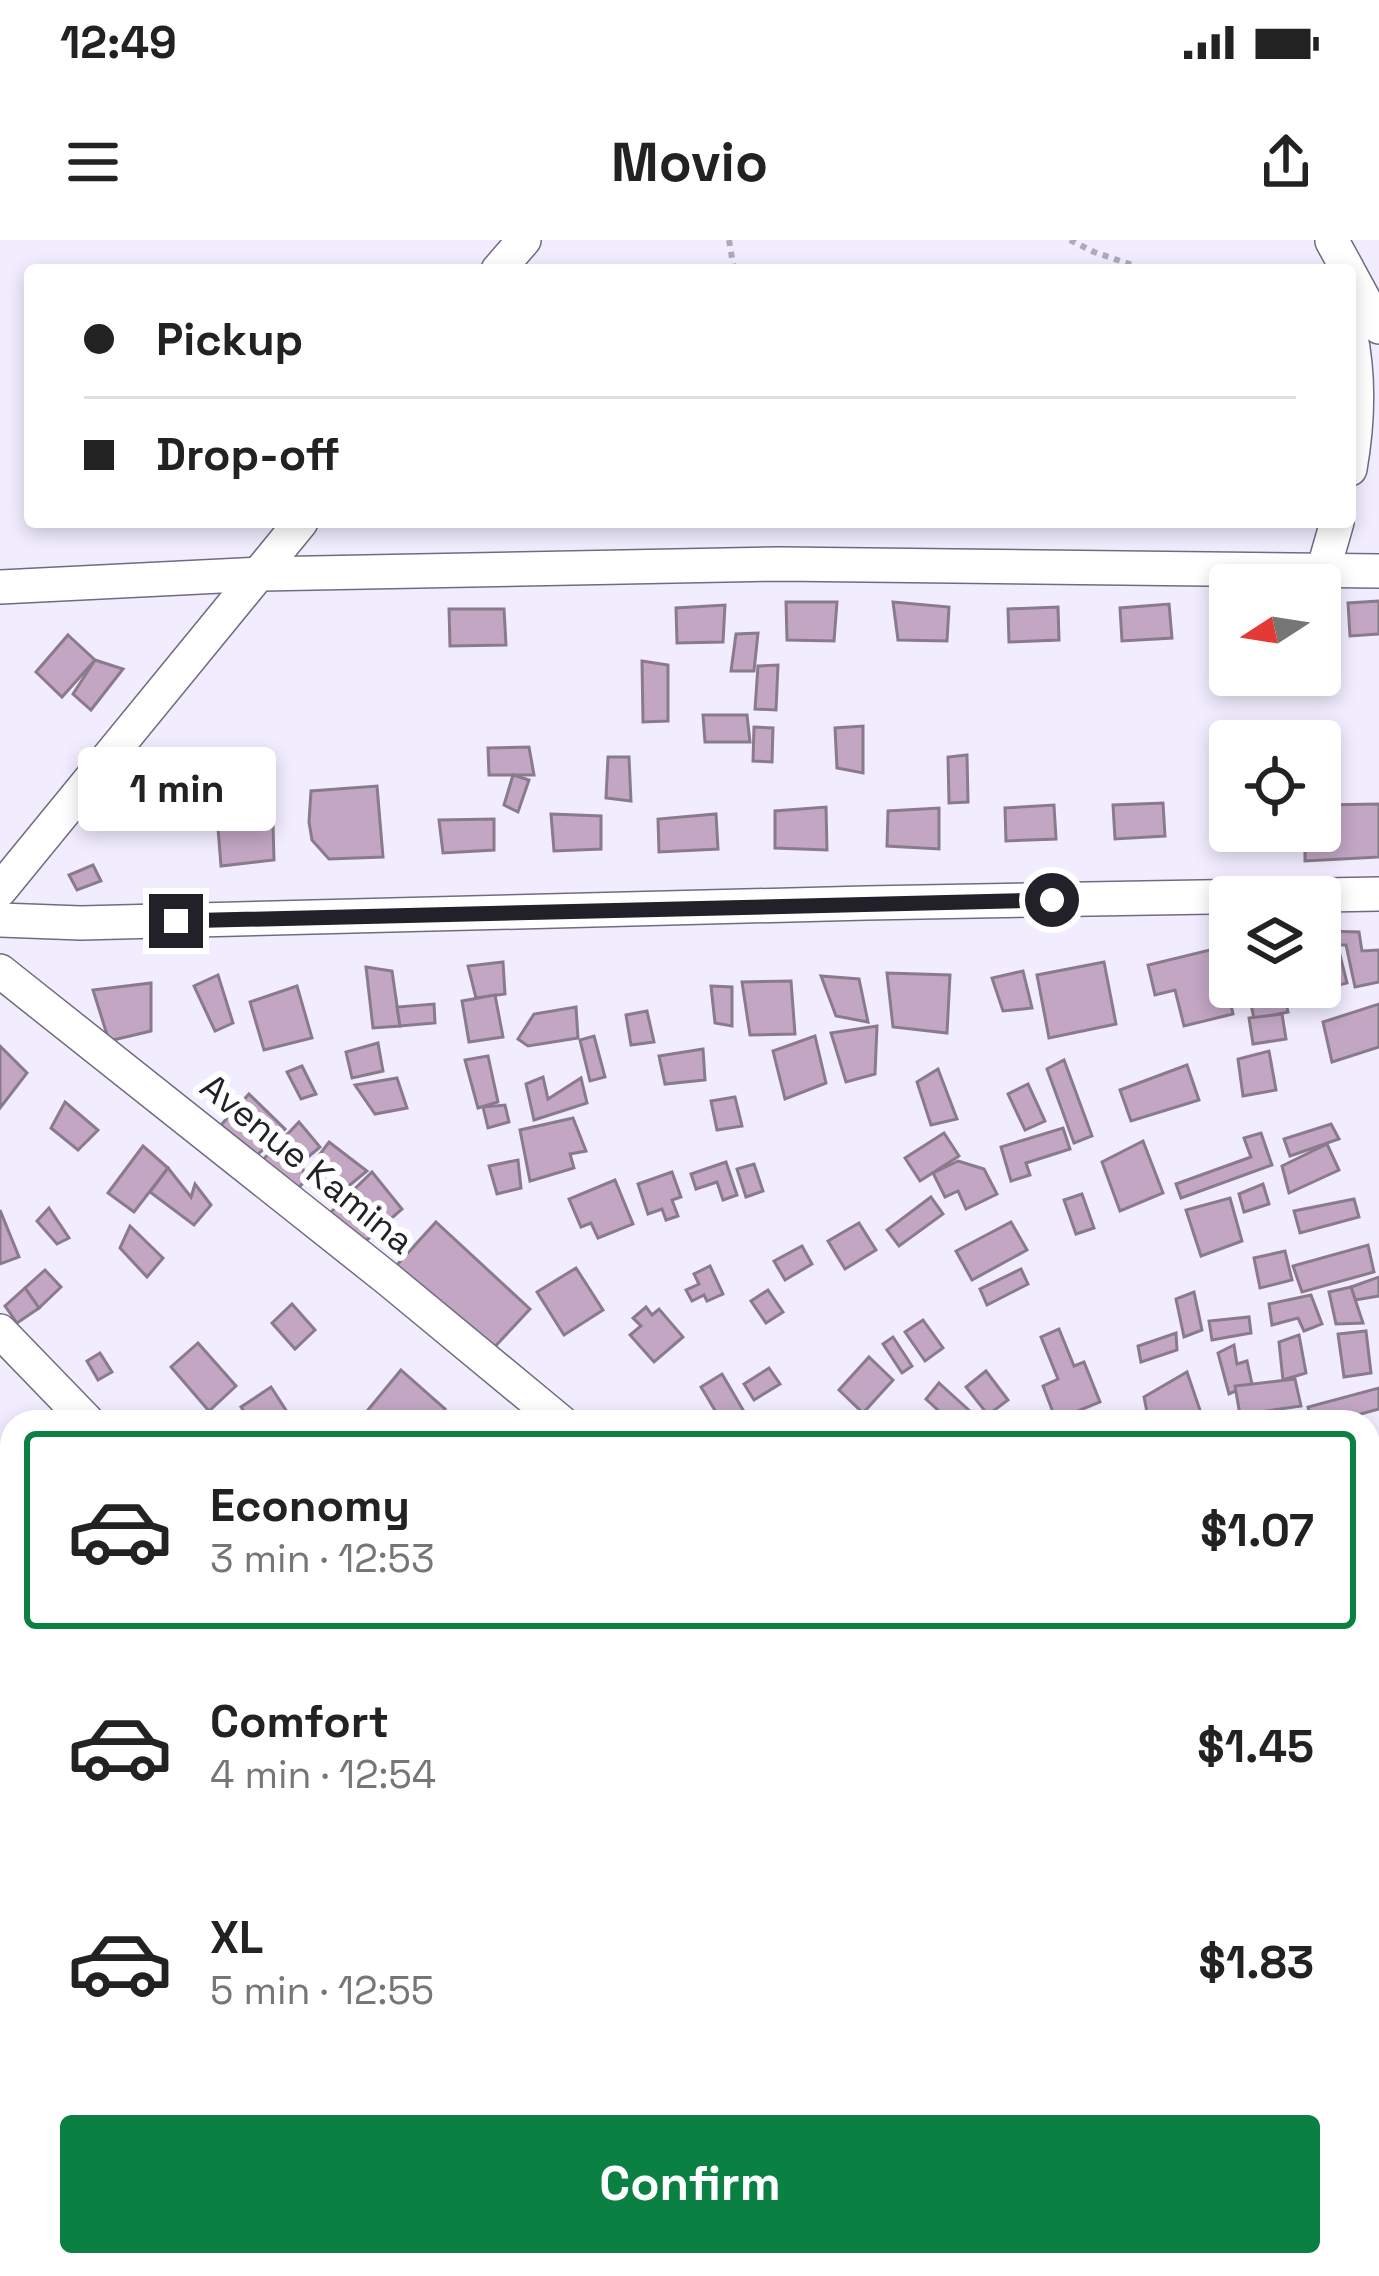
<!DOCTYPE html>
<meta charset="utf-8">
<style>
body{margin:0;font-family:"Space Grotesk",sans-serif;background:#f6f6f6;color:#222;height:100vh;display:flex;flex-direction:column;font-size:45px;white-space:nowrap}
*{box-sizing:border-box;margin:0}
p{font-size:39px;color:#767676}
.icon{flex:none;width:66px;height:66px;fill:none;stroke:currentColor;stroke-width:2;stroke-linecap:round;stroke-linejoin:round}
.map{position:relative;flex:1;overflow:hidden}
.side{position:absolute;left:0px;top:1170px;width:1380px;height:867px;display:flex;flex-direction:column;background:#fff;border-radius:36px 36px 0 0;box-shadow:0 6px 18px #0003}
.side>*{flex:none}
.hud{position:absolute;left:24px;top:24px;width:1332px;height:264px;border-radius:12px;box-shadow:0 6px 18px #0003;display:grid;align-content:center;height:264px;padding:0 60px;background:#fff}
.needle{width:78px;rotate:258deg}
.buttons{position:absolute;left:1209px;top:324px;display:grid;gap:24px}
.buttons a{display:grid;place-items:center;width:132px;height:132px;border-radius:12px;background:#fff;box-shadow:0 6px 18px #0003;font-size:60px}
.end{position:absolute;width:54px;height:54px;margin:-27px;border:15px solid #222028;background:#fff;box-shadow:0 0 0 6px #fff}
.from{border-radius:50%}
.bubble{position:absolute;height:84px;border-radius:12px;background:#fff;box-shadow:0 6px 18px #0003;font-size:39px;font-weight:800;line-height:84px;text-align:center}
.hud b{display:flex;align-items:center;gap:42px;height:114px;font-size:45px}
.hud b+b{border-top:3px solid #e0e0e0}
.hud i{width:30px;height:30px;background:#222}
ul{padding:21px 0 0;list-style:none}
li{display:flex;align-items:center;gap:36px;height:198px;margin:0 24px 18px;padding:0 36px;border:6px solid transparent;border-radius:12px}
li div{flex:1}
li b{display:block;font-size:45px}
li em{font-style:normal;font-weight:800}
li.selected{border-color:#0b8043}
li>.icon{width:108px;height:108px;stroke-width:1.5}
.action{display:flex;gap:24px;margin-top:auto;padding:24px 60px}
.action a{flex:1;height:138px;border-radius:12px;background:#0b8043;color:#fff;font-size:48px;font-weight:800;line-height:138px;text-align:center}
.status{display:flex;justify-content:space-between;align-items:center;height:84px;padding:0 60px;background:#fff;direction:ltr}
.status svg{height:33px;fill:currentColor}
header{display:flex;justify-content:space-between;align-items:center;height:156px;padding:0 60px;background:#fff;font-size:54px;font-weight:800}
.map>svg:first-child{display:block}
.building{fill:#c2a6c4;stroke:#8a7b8c;stroke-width:3}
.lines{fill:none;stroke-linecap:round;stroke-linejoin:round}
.minor-casing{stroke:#706c80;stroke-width:36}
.path{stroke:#aeaab9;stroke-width:6;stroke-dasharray:6 6;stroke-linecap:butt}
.minor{stroke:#fff;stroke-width:33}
.route{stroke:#222028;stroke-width:15}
.labels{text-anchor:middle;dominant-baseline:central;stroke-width:12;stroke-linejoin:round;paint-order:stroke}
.street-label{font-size:36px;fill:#222028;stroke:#fff}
</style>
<div class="status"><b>12:49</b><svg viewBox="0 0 49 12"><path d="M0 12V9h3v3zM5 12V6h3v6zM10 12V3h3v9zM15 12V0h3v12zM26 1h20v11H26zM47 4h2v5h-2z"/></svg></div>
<header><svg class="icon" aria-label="menu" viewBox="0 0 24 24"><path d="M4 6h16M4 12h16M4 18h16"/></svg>Movio<svg class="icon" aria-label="share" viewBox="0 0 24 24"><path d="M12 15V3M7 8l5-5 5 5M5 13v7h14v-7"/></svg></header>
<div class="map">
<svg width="1379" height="2036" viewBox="0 0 1379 2036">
<rect width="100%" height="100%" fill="#f1edff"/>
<g class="building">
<path d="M1379 361V394L1350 396 1348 363Z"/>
<path d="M786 362H837L834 401 787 400Z"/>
<path d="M893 362 949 367 947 401 898 400Z"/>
<path d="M1169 364 1172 398 1122 401 1120 368Z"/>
<path d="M725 365 723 402 677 403 676 368Z"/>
<path d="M1058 367 1059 400 1009 402 1008 369Z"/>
<path d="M449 369H504L506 405 450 406Z"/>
<path d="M758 393 754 431H731L736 394Z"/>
<path d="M68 395 95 420 62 457 36 432Z"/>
<path d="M95 420 123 429 91 470 73 454Z"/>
<path d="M642 421 668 425V481L643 482Z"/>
<path d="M778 425 776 470 755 469 758 426Z"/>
<path d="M703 475H747L750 502H705Z"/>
<path d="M863 486V533L837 528 835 488Z"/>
<path d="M754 487 773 488 772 522 753 521Z"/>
<path d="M529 507 534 535H489L488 508Z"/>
<path d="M967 515 968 562 949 563 948 517Z"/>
<path d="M608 517H629L631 561 606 558Z"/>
<path d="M513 535 529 540 518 572 504 565Z"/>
<path d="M377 546 383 617 329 619 312 600 309 582 311 551Z"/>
<path d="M1163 563 1165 596 1115 599 1113 565Z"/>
<path d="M1379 564V617L1305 621V591H1320V565Z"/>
<path d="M1054 565 1056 599 1006 601 1005 568Z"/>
<path d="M826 567 827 610 775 608V571Z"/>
<path d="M939 568V609L887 606 888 571Z"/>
<path d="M551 574 601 576V609L554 611Z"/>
<path d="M716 574 718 609 659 612 658 579Z"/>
<path d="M494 579V610L443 613 439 580Z"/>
<path d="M273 584 274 620 221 626 218 588Z"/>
<path d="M1252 591H1296V600L1275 605Z"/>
<path d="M93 625 101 641 77 650 69 635Z"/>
<path d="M1321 691 1359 692 1362 711 1379 710V742L1355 747 1346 705H1324Z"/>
<path d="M1338 707 1347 743 1307 753 1306 747H1320V712Z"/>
<path d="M1218 708 1233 774 1184 786 1175 750 1155 755 1148 725Z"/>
<path d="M503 722 505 754 476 758 468 726Z"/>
<path d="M1104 722 1116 784 1049 798 1037 735Z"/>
<path d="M366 727 392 731 400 786 373 788Z"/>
<path d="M1023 731 1032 768 1003 771 992 738Z"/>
<path d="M887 733 950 735 947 793 893 787Z"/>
<path d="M218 735 233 783 215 791 194 746Z"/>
<path d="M821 736 859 739 868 782 836 776Z"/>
<path d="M791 741 795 794 750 795 742 742Z"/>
<path d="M151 743V791L109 801 93 750Z"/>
<path d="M297 746 312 798 264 810 250 762Z"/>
<path d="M711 746 732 747V786L715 783Z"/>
<path d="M1283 747 1288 772 1254 779 1249 754Z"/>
<path d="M495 755 503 797 469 802 462 761Z"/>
<path d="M434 764 435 783 400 786 397 767Z"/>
<path d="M1379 764V807L1332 822 1323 782Z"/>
<path d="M576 767 578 798 528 806 518 799 534 774Z"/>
<path d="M647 771 654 802 631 805 626 775Z"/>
<path d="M1282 774 1286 799 1253 804 1249 778Z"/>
<path d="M877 786 875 834 846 842 831 793Z"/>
<path d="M594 796 605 837 590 841 580 800Z"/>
<path d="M815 796 826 843 785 859 773 811Z"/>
<path d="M378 803 383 831 352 838 346 812Z"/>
<path d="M0 806 27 833 0 868Z"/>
<path d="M703 809 705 840 665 844 659 816Z"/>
<path d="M1269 811 1276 850 1243 856 1238 819Z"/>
<path d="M488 816 498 862 478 868 465 820Z"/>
<path d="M1064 820 1092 896 1074 903 1047 829Z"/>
<path d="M1187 825 1199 860 1131 881 1120 850Z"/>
<path d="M302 826 316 854 301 859 287 832Z"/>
<path d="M938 829 957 879 931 885 917 842Z"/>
<path d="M543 837 548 859 581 838 587 863 534 880 526 844Z"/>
<path d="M397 838 407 868 375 874 355 845Z"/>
<path d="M1028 844 1045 881 1025 890 1008 854Z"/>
<path d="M249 854 285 889 254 918 221 885Z"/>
<path d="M735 857 742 886 717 890 711 861Z"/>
<path d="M65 862 98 890 78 910 51 888Z"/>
<path d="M505 865 509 882 488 888 483 867Z"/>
<path d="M573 878 586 911 570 914 574 928 530 941 520 890Z"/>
<path d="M299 882 320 907 302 922 305 941 289 958 254 929Z"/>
<path d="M1331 884 1339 899 1290 916 1284 899Z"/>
<path d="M1063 888 1070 909 1026 923 1030 935 1011 941 1001 907Z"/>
<path d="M944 893 959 916 920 941 905 918Z"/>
<path d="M1261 893 1272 925 1181 958 1176 944 1251 917 1244 898Z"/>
<path d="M1143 901 1163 953 1120 971 1102 922Z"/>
<path d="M329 902 367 931 329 962 305 934Z"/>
<path d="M1327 904 1339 930 1289 953 1282 926Z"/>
<path d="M143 906 168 928 134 972 108 953Z"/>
<path d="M518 920 521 948 497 954 489 926Z"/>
<path d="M958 921 984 929 997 954 966 969 958 951 945 957 933 933Z"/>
<path d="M726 922 737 955 723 960 717 942 696 949 691 934Z"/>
<path d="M754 924 763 951 746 957 737 929Z"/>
<path d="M168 928 191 957 195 944 211 965 194 985 150 952Z"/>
<path d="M372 932 402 969 360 1006 327 976Z"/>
<path d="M672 932 681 957 672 960 678 976 666 980 662 969 648 974 638 944Z"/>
<path d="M615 940 633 984 598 998 591 983 581 987 569 959Z"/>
<path d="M1263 944 1269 964 1244 972 1239 954Z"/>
<path d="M1082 954 1094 988 1076 994 1064 960Z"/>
<path d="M931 957 943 974 899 1006 887 990Z"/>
<path d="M1230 958 1242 1001 1201 1016 1186 970Z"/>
<path d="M1354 959 1359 977 1300 993 1294 971Z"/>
<path d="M49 968 69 998 57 1004 37 981Z"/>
<path d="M0 970 19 1017 0 1024Z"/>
<path d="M436 982 530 1069 489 1113 396 1026Z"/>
<path d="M1011 982 1027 1010 972 1040 956 1011Z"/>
<path d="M859 983 876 1010 845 1029 828 1001Z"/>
<path d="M130 986 163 1018 147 1037 120 1008Z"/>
<path d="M1368 1005 1374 1032 1302 1052 1293 1026Z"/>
<path d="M802 1006 812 1024 785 1040 774 1021Z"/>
<path d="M1285 1011 1292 1040 1260 1048 1254 1018Z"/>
<path d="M710 1026 723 1054 707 1061 704 1055 692 1061 686 1050 699 1044 694 1034Z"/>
<path d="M576 1028 603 1070 564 1095 537 1052Z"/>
<path d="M1021 1029 1028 1044 987 1065 980 1049Z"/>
<path d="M45 1030 61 1047 39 1068 25 1048Z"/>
<path d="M1379 1037V1056L1355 1060 1351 1047Z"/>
<path d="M1351 1047 1363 1083 1336 1084 1329 1052Z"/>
<path d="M25 1048 39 1068 17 1083 5 1066Z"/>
<path d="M768 1050 783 1072 766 1083 751 1061Z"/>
<path d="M1194 1052 1202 1090 1184 1097 1176 1059Z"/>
<path d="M1311 1055 1322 1084 1304 1091 1298 1078 1272 1085 1269 1064Z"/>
<path d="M292 1064 315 1090 295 1109 272 1083Z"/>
<path d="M646 1067 652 1075 659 1069 683 1097 654 1122 630 1095 641 1086 633 1078Z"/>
<path d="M1249 1077 1251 1093 1212 1100 1209 1081Z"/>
<path d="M923 1080 943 1108 925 1121 905 1092Z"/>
<path d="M1059 1089 1074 1126 1084 1122 1100 1162 1056 1180 1043 1146 1058 1139 1041 1097Z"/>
<path d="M1366 1091 1371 1133 1344 1137 1338 1094Z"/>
<path d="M1176 1093 1177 1110 1141 1122 1138 1106Z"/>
<path d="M1299 1095 1306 1133 1283 1140 1279 1102Z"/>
<path d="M893 1097 912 1126 902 1133 883 1104Z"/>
<path d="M198 1103 236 1146 209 1171 171 1127Z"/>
<path d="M1234 1105 1237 1124 1247 1121 1252 1144 1229 1154 1218 1113Z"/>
<path d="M100 1113 112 1132 98 1140 87 1121Z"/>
<path d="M869 1117 893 1140 863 1173 839 1150Z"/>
<path d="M769 1128 780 1144 754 1160 744 1144Z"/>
<path d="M401 1130 445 1169 434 1182H402L397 1178 394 1182H358Z"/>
<path d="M986 1131 1008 1160 988 1175 966 1147Z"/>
<path d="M1187 1132 1204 1182H1149L1144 1157Z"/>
<path d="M722 1134 746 1175 734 1182H722L701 1147Z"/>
<path d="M1295 1139 1301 1166 1240 1175 1235 1146Z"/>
<path d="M939 1143 971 1172 962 1182H951L926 1159Z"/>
<path d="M271 1147 291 1178 286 1182H251L241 1167Z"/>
<path d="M1379 1148V1169L1332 1182H1311L1308 1167Z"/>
<path d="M1375 1516 1379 1523V1550L1373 1555 1368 1545V1519Z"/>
<path d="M6 1577 12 1603V1627L0 1630V1579Z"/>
<path d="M11 1682 12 1731 0 1734V1685Z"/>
<path d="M1368 1853 1379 1868V1926L1368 1935Z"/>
<path d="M406 2025H473L470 2036H414L416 2027Z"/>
<path d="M916 2025H956L954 2036H915Z"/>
<path d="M1157 2025H1207L1208 2036H1158Z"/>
<path d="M1228 2025H1265L1270 2036H1234Z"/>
</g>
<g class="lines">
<defs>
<g id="minor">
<path d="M1332 1 1348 30"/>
<path d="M498 30 524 0"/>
<path d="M1350 34 1379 87"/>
<path d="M1350 92C1360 138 1358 183 1350 229"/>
<path d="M1323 331 1337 282"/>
<path d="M0 347 261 334 780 324 1379 331"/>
<path d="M0 650 301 282"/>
<path d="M0 680 81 683 866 663 1379 654"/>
<path d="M0 731 388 1039 561 1182"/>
<path d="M0 1091 88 1182"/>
<path d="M0 1779 12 1775"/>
<path d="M1368 2012 1375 2036"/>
<path d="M622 2025 667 2036"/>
<path d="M280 2036 285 2025"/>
</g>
</defs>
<use href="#minor" class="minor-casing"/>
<g class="path">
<path d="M729 0 734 30"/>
<path d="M1070 0 1094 12 1147 30"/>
</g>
<use href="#minor" class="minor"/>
</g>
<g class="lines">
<path class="route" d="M176 681 1052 660"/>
</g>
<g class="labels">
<g class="street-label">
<text transform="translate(307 924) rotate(39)">Avenue Kamina</text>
</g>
</g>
</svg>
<div class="buttons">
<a><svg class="needle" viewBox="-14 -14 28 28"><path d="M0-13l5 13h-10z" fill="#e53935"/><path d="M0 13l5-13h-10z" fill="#767676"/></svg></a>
<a><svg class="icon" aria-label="locate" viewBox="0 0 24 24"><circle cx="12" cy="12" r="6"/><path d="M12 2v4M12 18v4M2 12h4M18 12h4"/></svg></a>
<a><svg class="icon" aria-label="layers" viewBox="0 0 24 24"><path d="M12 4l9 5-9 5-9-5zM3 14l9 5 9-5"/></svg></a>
</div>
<i class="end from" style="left:1052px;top:660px"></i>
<i class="end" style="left:176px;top:681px"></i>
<div class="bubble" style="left:78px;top:507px;width:198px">1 min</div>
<div class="hud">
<b><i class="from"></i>Pickup</b>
<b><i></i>Drop-off</b>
</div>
<section class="side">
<ul>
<li class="selected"><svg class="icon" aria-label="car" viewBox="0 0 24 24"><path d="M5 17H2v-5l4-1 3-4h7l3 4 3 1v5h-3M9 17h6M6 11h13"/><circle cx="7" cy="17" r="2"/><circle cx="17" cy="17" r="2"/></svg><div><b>Economy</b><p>3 min · 12:53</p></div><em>$1.07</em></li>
<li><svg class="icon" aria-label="car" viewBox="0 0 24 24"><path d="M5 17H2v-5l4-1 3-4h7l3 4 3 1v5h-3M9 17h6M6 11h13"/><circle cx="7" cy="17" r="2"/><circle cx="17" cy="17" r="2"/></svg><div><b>Comfort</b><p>4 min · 12:54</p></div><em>$1.45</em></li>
<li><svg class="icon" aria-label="car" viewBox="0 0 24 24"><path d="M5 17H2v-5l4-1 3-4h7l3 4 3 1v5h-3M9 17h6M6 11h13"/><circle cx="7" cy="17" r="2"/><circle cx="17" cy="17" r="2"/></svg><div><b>XL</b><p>5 min · 12:55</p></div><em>$1.83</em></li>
</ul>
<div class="action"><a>Confirm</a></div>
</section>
</div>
